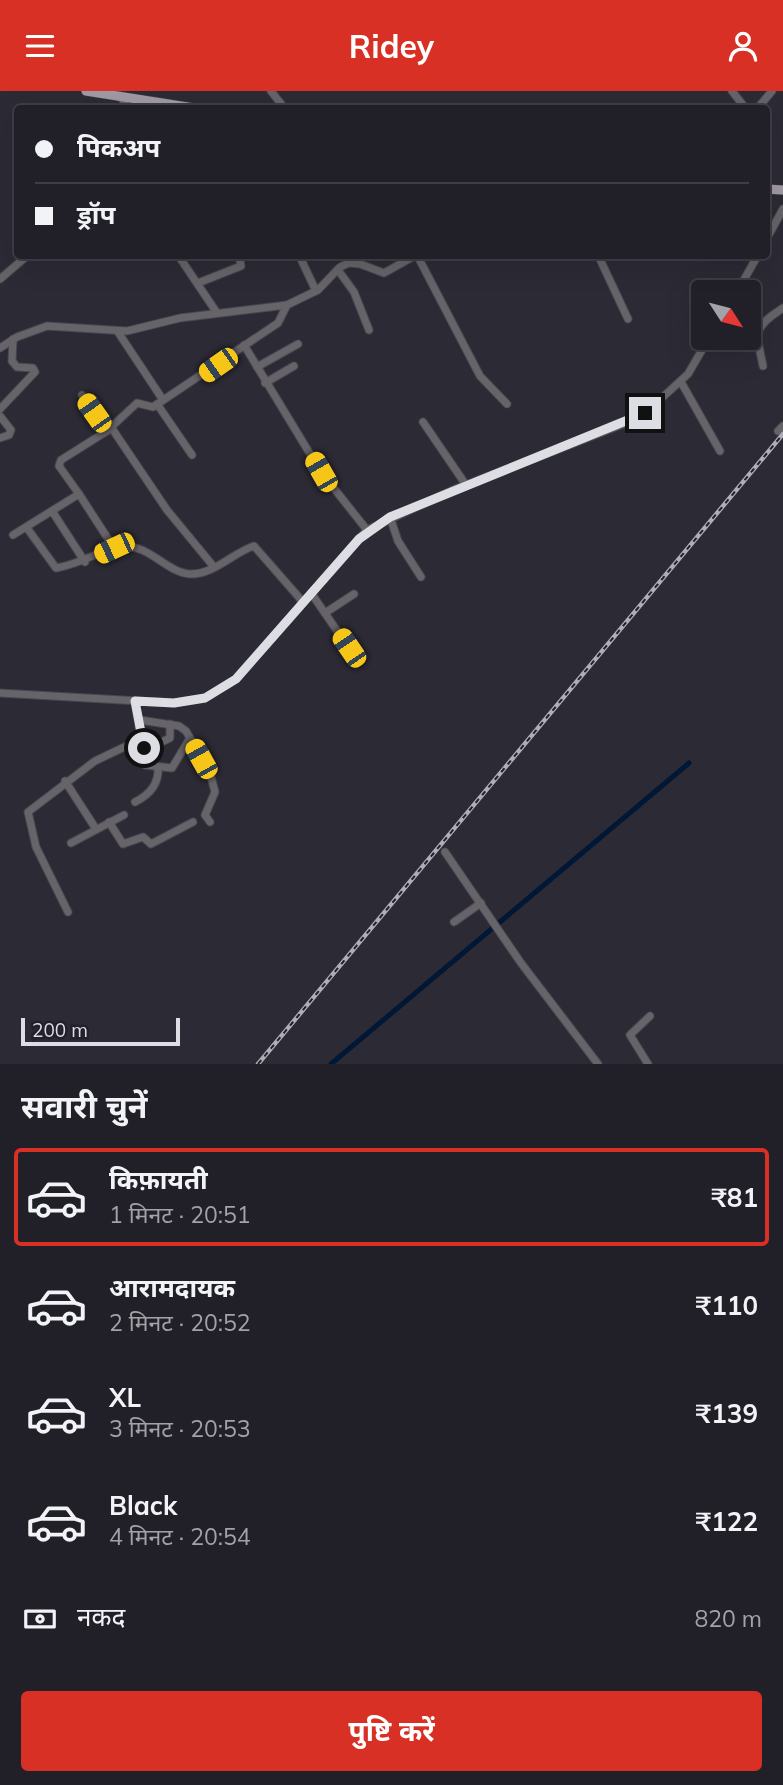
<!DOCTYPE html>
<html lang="hi">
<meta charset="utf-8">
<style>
body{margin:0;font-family:Mulish,"Noto Sans Devanagari",sans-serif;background:#292830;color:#f1f3f6;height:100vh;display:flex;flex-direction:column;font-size:26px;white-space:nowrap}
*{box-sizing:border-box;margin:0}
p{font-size:23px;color:#a2a3a8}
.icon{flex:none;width:38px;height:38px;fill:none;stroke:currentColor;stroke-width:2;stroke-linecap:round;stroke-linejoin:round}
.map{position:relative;height:973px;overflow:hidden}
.side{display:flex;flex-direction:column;background:#212028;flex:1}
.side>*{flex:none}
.guide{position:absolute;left:14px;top:14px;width:756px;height:154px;border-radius:7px;box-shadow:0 7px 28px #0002,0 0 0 2px #3e3e45;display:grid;align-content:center;height:154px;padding:0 21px;background:#212028}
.needle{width:46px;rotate:126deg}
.buttons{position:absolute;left:691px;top:189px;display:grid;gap:14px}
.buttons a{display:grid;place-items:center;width:70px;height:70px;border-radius:7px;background:#212028;box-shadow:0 7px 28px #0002,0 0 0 2px #3e3e45;font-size:35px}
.scale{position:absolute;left:21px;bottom:18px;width:159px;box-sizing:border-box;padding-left:7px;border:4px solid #dddde4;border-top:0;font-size:19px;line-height:24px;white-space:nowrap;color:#dddde4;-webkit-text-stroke:5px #22212b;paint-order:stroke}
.end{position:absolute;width:32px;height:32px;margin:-16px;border:9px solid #dddde4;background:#111;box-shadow:0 0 0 4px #111}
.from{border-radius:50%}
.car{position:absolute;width:21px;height:42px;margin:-21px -10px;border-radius:9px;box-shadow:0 0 5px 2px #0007;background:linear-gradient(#f5c518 24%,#345 0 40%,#f5c518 0 76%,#345 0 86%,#f5c518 0)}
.guide b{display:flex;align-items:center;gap:24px;height:66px;font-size:26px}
.guide b+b{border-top:2px solid #3e3e45}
.guide i{width:18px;height:18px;background:#f1f3f6}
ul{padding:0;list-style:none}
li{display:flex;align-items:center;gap:21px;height:98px;margin:0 14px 10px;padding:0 7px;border:4px solid transparent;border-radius:7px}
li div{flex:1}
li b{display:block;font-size:26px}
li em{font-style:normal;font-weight:700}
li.on{border-color:#d93025}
li>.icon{width:63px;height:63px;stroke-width:1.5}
h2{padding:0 21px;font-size:32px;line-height:84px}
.pay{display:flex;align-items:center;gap:18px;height:77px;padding:0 21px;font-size:26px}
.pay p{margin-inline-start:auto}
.cta{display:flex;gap:14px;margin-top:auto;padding:14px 21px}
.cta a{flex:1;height:80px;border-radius:7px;background:#d93025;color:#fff;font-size:28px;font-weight:700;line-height:80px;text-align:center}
header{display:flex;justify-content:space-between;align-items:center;height:91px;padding:0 21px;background:#d93025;color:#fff;font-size:32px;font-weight:700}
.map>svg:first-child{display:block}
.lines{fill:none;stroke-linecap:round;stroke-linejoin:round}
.canal{stroke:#001735;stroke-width:5}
.minor-casing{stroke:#484751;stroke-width:9}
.major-casing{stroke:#484751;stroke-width:10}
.minor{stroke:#666469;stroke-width:7}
.major{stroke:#a09aa5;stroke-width:9}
.rail-casing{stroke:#afaeb6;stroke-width:4.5}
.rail{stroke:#22212b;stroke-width:2;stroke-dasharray:5;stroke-linecap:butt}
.route{stroke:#dddde4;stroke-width:9}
</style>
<header><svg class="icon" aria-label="menu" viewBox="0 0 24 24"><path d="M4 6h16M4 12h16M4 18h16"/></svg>Ridey<svg class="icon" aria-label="person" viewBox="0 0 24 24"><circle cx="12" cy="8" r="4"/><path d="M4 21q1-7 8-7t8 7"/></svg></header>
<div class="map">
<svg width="783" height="973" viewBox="0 0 783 973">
<rect width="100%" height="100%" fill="#2c2a35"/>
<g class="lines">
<path class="canal" d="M331 973 689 672"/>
<defs>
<g id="minor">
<path d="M271 0 285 18"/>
<path d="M732 0 746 18"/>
<path d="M121 5 127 18"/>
<path d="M757 18 772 0"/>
<path d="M766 149 783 118"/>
<path d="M178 164 217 222"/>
<path d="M299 164 316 200"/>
<path d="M417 164 480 285 507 313"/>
<path d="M598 164 628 228"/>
<path d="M338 179 354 201 369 239"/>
<path d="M0 188 28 164"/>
<path d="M198 192 241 175 239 164"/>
<path d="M737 201 758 164"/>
<path d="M118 241 163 309"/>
<path d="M244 254 321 381 367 439"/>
<path d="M0 257 17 246 47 235 127 240 180 227 287 214 318 199 340 176 349 172 360 173 384 182 416 164"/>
<path d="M763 275C756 241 752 237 783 217"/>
<path d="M257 276 298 253"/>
<path d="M681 291 720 360"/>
<path d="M265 292 294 275"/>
<path d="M82 304 107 340"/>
<path d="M157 313 192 364"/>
<path d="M0 318 35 281 33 277 17 276 12 270 13 248"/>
<path d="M0 325 11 339 9 344 0 347"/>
<path d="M423 331 466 394"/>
<path d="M111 336 167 419 214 476"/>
<path d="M778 340 783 335"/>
<path d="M79 403 59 375 61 369 107 340 137 312 153 316 278 232 287 214"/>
<path d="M52 420 85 471"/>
<path d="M390 426 398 450 421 486"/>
<path d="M27 437 56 477C82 473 103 457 123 456 150 453 166 482 191 483 215 483 234 461 254 455L303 511"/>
<path d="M13 444 79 403 114 457"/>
<path d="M311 502 349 557"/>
<path d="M325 522 354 503"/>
<path d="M0 602 174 612 205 607 236 588 367 439 453 399 641 326 688 283 709 247"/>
<path d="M140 629 179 635 186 640 210 682 215 701 205 724 210 731"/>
<path d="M141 648 143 658 140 664 145 674 172 677 190 647"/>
<path d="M143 660 170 647V633"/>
<path d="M65 690 96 738"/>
<path d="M135 711C149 704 159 693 158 677"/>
<path d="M109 731 123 753 143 746 151 753 193 731"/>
<path d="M71 752 124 724"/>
<path d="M445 761 521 872 598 973"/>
<path d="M68 821 36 756 28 721 95 670 141 648 135 610"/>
<path d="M454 831 481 812"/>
<path d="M648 973 630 944 650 925"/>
</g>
<g id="major">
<path d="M86 0 200 18"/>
<path d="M766 98 783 99"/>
</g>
</defs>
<use href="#minor" class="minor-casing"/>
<use href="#major" class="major-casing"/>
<use href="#minor" class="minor"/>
<use href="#major" class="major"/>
<defs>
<path id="rail" d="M258 973 783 343"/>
</defs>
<use href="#rail" class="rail-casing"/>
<use href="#rail" class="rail"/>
</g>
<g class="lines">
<path class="route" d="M144 657 135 610 174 612 205 607 236 588 359 448 390 426 645 322"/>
</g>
</svg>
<div class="buttons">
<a><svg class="needle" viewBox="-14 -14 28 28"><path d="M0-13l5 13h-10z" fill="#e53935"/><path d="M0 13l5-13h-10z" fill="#a2a3a8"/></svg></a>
</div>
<div class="scale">200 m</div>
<i class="end from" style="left:144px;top:657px"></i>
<i class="end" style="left:645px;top:322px"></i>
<i class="car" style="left:218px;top:274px;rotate:235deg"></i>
<i class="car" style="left:94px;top:322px;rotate:325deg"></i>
<i class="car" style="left:321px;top:381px;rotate:330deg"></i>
<i class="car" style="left:114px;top:457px;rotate:245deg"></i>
<i class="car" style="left:349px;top:557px;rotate:326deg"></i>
<i class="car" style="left:201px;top:668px;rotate:331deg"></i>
<div class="guide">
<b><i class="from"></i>पिकअप</b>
<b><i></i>ड्रॉप</b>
</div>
</div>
<section class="side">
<h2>सवारी चुनें</h2>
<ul>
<li class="on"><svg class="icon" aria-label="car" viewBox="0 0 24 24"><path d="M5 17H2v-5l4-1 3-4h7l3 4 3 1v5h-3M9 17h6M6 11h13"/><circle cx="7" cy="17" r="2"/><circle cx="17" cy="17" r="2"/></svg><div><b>किफ़ायती</b><p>1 मिनट · 20:51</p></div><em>₹81</em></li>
<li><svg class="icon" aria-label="car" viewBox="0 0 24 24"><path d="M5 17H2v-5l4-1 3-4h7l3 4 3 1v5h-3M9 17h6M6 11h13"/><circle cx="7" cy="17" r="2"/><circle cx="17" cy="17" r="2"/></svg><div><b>आरामदायक</b><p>2 मिनट · 20:52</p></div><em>₹110</em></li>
<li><svg class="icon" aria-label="car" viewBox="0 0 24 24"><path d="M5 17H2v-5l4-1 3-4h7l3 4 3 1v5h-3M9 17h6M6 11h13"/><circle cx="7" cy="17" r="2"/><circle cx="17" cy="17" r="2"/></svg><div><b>XL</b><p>3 मिनट · 20:53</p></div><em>₹139</em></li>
<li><svg class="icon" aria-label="car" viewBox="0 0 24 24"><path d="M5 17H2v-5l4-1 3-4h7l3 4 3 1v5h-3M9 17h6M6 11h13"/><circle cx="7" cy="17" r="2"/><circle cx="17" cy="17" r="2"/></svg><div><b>Black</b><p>4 मिनट · 20:54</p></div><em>₹122</em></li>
</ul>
<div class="pay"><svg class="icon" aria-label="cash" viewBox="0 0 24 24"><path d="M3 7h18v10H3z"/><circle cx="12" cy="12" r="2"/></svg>नकद<p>820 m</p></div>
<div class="cta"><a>पुष्टि करें</a></div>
</section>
